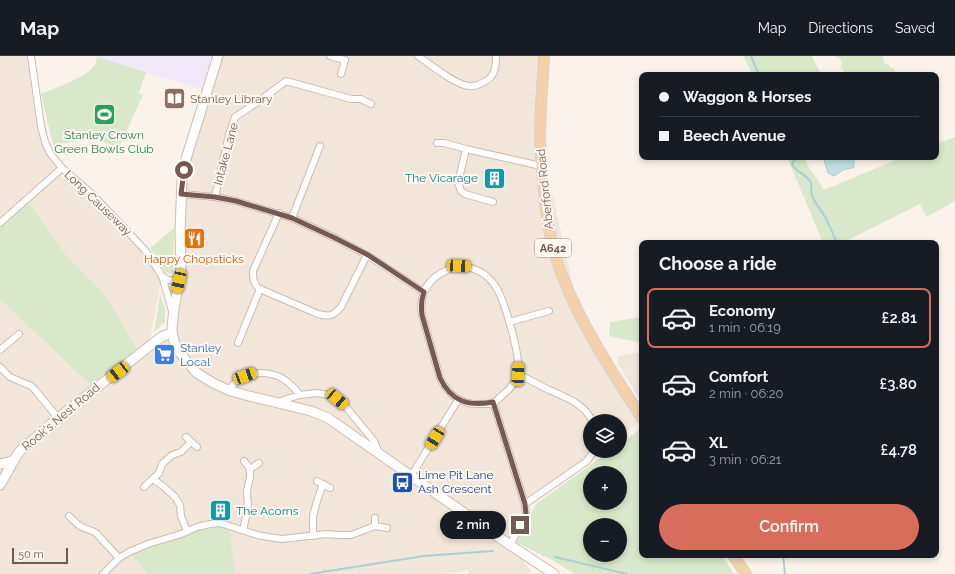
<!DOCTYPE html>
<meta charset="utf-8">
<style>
body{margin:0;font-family:Raleway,sans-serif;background:#242831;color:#f1f3f6;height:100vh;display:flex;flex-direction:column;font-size:15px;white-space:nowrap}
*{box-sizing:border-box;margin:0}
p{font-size:13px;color:#9ea1a6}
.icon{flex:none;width:22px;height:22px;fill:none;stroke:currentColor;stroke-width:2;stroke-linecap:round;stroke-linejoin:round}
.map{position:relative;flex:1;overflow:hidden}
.sheet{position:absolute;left:639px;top:184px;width:300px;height:318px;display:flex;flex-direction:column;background:#171b24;border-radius:8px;box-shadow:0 2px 6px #0003}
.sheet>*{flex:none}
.hud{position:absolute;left:639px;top:16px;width:300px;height:88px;border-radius:8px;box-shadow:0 2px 6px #0003;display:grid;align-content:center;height:88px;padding:0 20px;background:#171b24}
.tools{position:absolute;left:583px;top:358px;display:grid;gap:8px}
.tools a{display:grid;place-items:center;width:44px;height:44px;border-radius:50%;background:#171b24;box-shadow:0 2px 6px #0003;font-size:20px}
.scale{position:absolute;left:12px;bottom:10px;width:56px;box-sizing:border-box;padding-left:4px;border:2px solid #745a50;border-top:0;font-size:11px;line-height:14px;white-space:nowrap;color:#745a50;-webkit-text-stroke:3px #fef8f1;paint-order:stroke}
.end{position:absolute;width:18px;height:18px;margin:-9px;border:5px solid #745a50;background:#fff;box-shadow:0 0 0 2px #fff}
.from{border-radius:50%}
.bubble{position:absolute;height:28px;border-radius:14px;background:#171b24;box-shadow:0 2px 6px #0003;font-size:13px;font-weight:600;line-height:28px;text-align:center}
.car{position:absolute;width:12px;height:24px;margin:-12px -6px;border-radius:5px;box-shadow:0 0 3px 1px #0007;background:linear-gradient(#f5c518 24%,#345 0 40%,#f5c518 0 76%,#345 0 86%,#f5c518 0)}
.hud b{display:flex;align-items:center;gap:14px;height:38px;font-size:15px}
.hud b+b{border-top:1px solid #363941}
.hud i{width:10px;height:10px;background:#f1f3f6}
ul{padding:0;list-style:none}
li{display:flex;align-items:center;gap:12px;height:60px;margin:0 8px 6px;padding:0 12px;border:2px solid transparent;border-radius:8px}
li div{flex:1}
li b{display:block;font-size:15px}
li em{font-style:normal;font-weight:600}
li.current{border-color:#d96d5c}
li>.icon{width:36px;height:36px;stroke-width:1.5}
h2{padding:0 20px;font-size:18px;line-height:48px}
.cta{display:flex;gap:8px;margin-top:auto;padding:8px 20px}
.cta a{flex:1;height:46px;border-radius:24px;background:#d96d5c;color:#fff;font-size:16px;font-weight:600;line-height:46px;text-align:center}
header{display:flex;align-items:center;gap:24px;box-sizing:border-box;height:56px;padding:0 20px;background:#171b24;border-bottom:1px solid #363941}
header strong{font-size:19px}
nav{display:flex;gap:22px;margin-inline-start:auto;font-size:14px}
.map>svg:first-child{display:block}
.residential{fill:#f2e5da}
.education{fill:#f0e7f8}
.green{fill:#d9e8ca;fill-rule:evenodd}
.water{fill:#c0e1e3;stroke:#a8d1d4}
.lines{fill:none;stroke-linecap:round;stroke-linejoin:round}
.stream{stroke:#a8d1d4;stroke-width:2}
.street-casing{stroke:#cdbbb1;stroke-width:8}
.secondary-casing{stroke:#d1bdb2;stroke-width:11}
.primary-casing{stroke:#d8d1ce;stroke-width:12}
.street{stroke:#fff;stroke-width:6}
.secondary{stroke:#fff;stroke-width:9}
.primary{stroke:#f3d1aa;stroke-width:10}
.route{stroke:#745a50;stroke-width:5}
.labels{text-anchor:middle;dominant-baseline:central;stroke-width:4;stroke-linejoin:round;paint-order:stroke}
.shield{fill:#fef8f1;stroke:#9d8980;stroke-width:1}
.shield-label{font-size:11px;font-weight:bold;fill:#745a50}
.education-label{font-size:12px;fill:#785e54;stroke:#fef8f1;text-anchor:start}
.leisure-label{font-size:12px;fill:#27864d;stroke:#fef8f1}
.street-label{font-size:12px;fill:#745a50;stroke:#fef8f1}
.culture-label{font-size:12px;fill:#0d838f;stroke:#fef8f1;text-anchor:end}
.food-label{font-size:12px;fill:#c56008;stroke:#fef8f1}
.shop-label{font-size:12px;fill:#366cbe;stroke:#fef8f1;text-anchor:start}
.transit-label{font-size:12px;fill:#164399;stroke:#fef8f1;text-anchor:start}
</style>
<header>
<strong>Map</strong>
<nav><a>Map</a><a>Directions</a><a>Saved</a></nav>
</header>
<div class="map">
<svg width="955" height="518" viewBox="0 0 955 518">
<rect width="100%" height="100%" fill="#fbf3eb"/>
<g class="residential">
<path d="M0 0H31L38 53 50 97 145 194 162 220 149 290 14 404 172 277 179 225 181 138 197 52 214 0H547L546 110 575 239 642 362V364L620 380V365H590V395H599L525 448 510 488 534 505 523 506 531 514 529 518H468L469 514 444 518H0Z"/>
<path d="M642 296V347L618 308V300Z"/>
</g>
<path class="education" d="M95 0H212L202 33 105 4Z"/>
<g class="green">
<path d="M743 0H812L821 19H753Z"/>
<path d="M834 0H883V2L884 7 889 9 890 11 894 12 897 19H845V16L840 12 842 7 839 2Z"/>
<path d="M97 1 146 16 139 37 143 39 119 91 92 83 53 89 41 38C53 33 87 21 94 10 96 8 96 4 97 1Z"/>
<path d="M955 81V145L927 161 920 148 848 184V187H823L787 101H804L807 108 824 134 903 101H936V88Z"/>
<path d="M27 144 65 198 106 240 140 298 95 333 0 243V168Z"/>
<path d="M174 172 173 214 172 217 169 218 165 215 150 192Z"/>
<path d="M160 238 165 252V266L154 276Z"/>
<path d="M642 261V287L609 280 610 266Z"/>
<path d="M639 374 642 379V499H722L734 518H575L554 505 515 486 536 448 610 395H620V388ZM590 417H620V447H590ZM590 469H620V499H590Z"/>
<path d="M229 470 235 518H148L129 496 197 471Z"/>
</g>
<path class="water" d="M823 101H854V111C851 113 848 112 844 114 840 115 838 119 833 120L828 117Z"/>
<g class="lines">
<g class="stream">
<path d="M751 0 759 19"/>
<path d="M796 101 792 108C796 116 805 118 810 125 813 129 810 135 812 140 815 147 820 153 824 159 829 168 833 178 837 187"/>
<path d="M783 499 785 518"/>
<path d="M555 501 627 518"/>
<path d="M310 518 424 500 493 495"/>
</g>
<defs>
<g id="street">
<path d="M31 0 41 70 45 86 50 97 62 112 92 138 145 194 162 220 172 255"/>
<path d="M330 0 345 4 341 18"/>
<path d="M418 0C430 8 455 29 469 30 473 31 480 28 484 26 495 21 496 11 496 0"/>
<path d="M437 87H444L466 93 541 110"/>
<path d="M466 93 458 127 461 135 465 138 493 146"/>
<path d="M181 138 215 141 236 145 292 162 335 182 367 199 424 236"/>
<path d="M215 141 229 79 235 61 258 46 286 25 351 43H361L371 48"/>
<path d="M279 157 253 215C253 223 253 228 260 233L318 258C330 261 333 260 341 251L367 199"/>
<path d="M292 162 320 90"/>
<path d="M0 167 62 112"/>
<path d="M459 210C472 211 484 215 493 227 504 239 521 302 518 317 517 324 510 333 505 337 501 340 497 345 493 347 489 348 484 348 480 348 461 349 448 338 440 322L422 259C418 232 433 217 459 210Z"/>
<path d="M162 220 168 224 179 225"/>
<path d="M509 266 549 255"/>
<path d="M238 287 260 233"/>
<path d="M0 294 19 278"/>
<path d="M0 311 10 321 31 330 36 335 58 362"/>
<path d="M518 318C528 323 539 329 549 334 565 341 585 348 592 365"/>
<path d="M228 334C232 330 235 326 240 323 253 315 272 315 285 324 291 328 296 334 300 339"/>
<path d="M277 346 300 339 317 337 328 339 337 343 346 351 374 385 379 397"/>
<path d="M493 346 525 448 526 458 510 489"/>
<path d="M186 381 197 391"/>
<path d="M244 405 250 413 259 407"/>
<path d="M411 420 458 344"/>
<path d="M153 423 164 431 175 441 180 449 181 460 187 475"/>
<path d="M317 425 330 432"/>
<path d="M144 431 159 417 162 408 172 399 181 396 191 386"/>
<path d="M525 448 587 405 594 395"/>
<path d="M69 460C73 464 76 467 80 470 85 473 91 474 96 477L119 502"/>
<path d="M375 462V470L387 472"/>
<path d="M243 474 248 452 247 435 250 421V413"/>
<path d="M313 480V460L317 445 323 428"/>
<path d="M103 518 119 502 129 496 148 488 181 478 197 471 210 468 220 467 257 479 268 481 282 483 326 478 340 479H351L375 470"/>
</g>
<g id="secondary">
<path d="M218 0 186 103 182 124 180 174 181 216 174 252 172 272V277L176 292 189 308 197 317 213 327 228 334 245 339 311 355 328 362 510 489 554 518"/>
<path d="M0 408 13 405"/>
<path d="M0 429 17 399 20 395 58 362 156 285 163 280 172 277"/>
</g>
<g id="primary">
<path d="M544 0C543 26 540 53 540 79 540 101 543 123 545 146 548 170 552 194 561 217 581 269 612 316 642 362"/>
<path d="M733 499 746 518"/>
</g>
</defs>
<use href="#street" class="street-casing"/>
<use href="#secondary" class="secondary-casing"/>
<use href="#primary" class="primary-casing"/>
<use href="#street" class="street"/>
<use href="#secondary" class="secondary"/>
<use href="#primary" class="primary"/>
</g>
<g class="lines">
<path class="route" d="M184 114 181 138 215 141 236 145 292 162 335 182 368 199 424 236C421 244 421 251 422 259L440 322C451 345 468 351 493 346L525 448 526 458 520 469"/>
</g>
<defs>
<symbol id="library-square" viewBox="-11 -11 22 22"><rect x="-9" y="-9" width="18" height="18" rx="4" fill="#8d6e63" stroke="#fef8f1"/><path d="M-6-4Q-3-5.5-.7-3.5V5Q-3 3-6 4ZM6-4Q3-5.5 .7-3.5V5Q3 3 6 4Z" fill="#fff"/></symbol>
<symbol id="stadium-square" viewBox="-11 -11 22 22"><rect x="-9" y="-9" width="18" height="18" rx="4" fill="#2e9e5b" stroke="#fef8f1"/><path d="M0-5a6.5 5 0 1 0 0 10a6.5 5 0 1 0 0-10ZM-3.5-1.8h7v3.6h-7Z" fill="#fff"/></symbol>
<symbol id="building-square" viewBox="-11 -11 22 22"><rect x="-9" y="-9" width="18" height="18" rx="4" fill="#0f9aa8" stroke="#fef8f1"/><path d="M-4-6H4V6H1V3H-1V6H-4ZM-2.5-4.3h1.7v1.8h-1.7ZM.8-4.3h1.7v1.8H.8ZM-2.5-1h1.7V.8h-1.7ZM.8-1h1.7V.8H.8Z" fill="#fff"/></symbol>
<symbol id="restaurant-square" viewBox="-11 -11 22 22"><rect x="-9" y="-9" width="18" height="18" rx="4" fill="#e8710a" stroke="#fef8f1"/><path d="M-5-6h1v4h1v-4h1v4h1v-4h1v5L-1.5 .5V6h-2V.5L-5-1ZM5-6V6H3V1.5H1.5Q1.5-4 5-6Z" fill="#fff"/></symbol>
<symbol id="supermarket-square" viewBox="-11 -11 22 22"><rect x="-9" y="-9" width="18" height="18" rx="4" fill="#3f7fe0" stroke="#fef8f1"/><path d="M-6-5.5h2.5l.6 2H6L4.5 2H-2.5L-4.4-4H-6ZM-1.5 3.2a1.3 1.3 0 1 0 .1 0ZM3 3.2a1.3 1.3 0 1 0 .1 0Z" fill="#fff"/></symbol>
<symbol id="bus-square" viewBox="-11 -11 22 22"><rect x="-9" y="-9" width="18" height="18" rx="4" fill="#1a4fb4" stroke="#fef8f1"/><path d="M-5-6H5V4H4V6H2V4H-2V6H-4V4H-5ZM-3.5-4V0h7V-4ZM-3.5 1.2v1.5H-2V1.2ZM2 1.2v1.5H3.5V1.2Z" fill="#fff"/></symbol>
</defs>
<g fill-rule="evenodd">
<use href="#library-square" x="162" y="30" width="25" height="25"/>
<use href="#stadium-square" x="92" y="46" width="25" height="25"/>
<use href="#building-square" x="482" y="110" width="25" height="25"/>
<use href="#restaurant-square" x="182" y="170" width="25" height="25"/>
<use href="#supermarket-square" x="152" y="286" width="25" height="25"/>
<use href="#bus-square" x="390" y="414" width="25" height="25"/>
<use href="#building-square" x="208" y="442" width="25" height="25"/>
</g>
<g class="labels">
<rect class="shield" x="535" y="183" width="36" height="18" rx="3"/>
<g class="shield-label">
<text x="553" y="192">A642</text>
</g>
<g class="education-label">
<text x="190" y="43">Stanley Library</text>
</g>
<g class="leisure-label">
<text x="104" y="79">Stanley Crown<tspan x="104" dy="14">Green Bowls Club</tspan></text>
</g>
<g class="street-label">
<text transform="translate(226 98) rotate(-75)">Intake Lane</text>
<text transform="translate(545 133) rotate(-96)">Aberford Road</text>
<text transform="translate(98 147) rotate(44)">Long Causeway</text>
<text transform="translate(61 361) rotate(-40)">Rook's Nest Road</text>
</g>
<g class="culture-label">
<text x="478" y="122">The Vicarage</text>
<text x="236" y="455" text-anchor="start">The Acorns</text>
</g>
<g class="food-label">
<text x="194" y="203">Happy Chopsticks</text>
</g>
<g class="shop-label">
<text x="180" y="292">Stanley<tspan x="180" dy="14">Local</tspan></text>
</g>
<g class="transit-label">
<text x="418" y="419">Lime Pit Lane<tspan x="418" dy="14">Ash Crescent</tspan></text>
</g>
</g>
</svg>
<div class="tools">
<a><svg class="icon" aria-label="layers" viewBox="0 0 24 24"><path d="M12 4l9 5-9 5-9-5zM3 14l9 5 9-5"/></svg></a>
<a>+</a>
<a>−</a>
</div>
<div class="scale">50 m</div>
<i class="end from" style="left:184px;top:114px"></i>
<i class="end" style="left:520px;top:469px"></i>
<div class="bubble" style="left:440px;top:455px;width:66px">2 min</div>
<i class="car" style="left:459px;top:210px;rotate:93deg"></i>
<i class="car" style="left:179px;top:225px;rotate:192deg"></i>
<i class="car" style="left:118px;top:316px;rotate:232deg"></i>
<i class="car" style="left:518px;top:318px;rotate:2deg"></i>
<i class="car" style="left:245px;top:320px;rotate:70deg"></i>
<i class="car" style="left:337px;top:343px;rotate:130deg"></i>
<i class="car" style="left:435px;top:382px;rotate:211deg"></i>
<div class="hud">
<b><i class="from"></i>Waggon &amp; Horses</b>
<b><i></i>Beech Avenue</b>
</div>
<section class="sheet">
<h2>Choose a ride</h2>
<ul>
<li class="current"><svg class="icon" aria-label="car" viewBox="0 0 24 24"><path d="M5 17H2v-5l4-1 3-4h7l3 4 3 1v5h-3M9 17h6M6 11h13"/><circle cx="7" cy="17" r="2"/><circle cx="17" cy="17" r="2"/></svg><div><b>Economy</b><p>1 min · 06:19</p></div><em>£2.81</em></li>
<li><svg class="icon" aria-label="car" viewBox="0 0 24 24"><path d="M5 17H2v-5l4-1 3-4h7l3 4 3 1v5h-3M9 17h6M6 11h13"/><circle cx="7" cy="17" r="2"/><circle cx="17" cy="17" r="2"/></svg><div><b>Comfort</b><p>2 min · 06:20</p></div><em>£3.80</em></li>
<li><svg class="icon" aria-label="car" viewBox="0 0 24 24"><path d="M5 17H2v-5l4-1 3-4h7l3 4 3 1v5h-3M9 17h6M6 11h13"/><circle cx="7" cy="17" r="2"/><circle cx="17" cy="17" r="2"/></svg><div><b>XL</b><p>3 min · 06:21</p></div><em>£4.78</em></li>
</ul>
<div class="cta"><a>Confirm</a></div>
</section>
</div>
